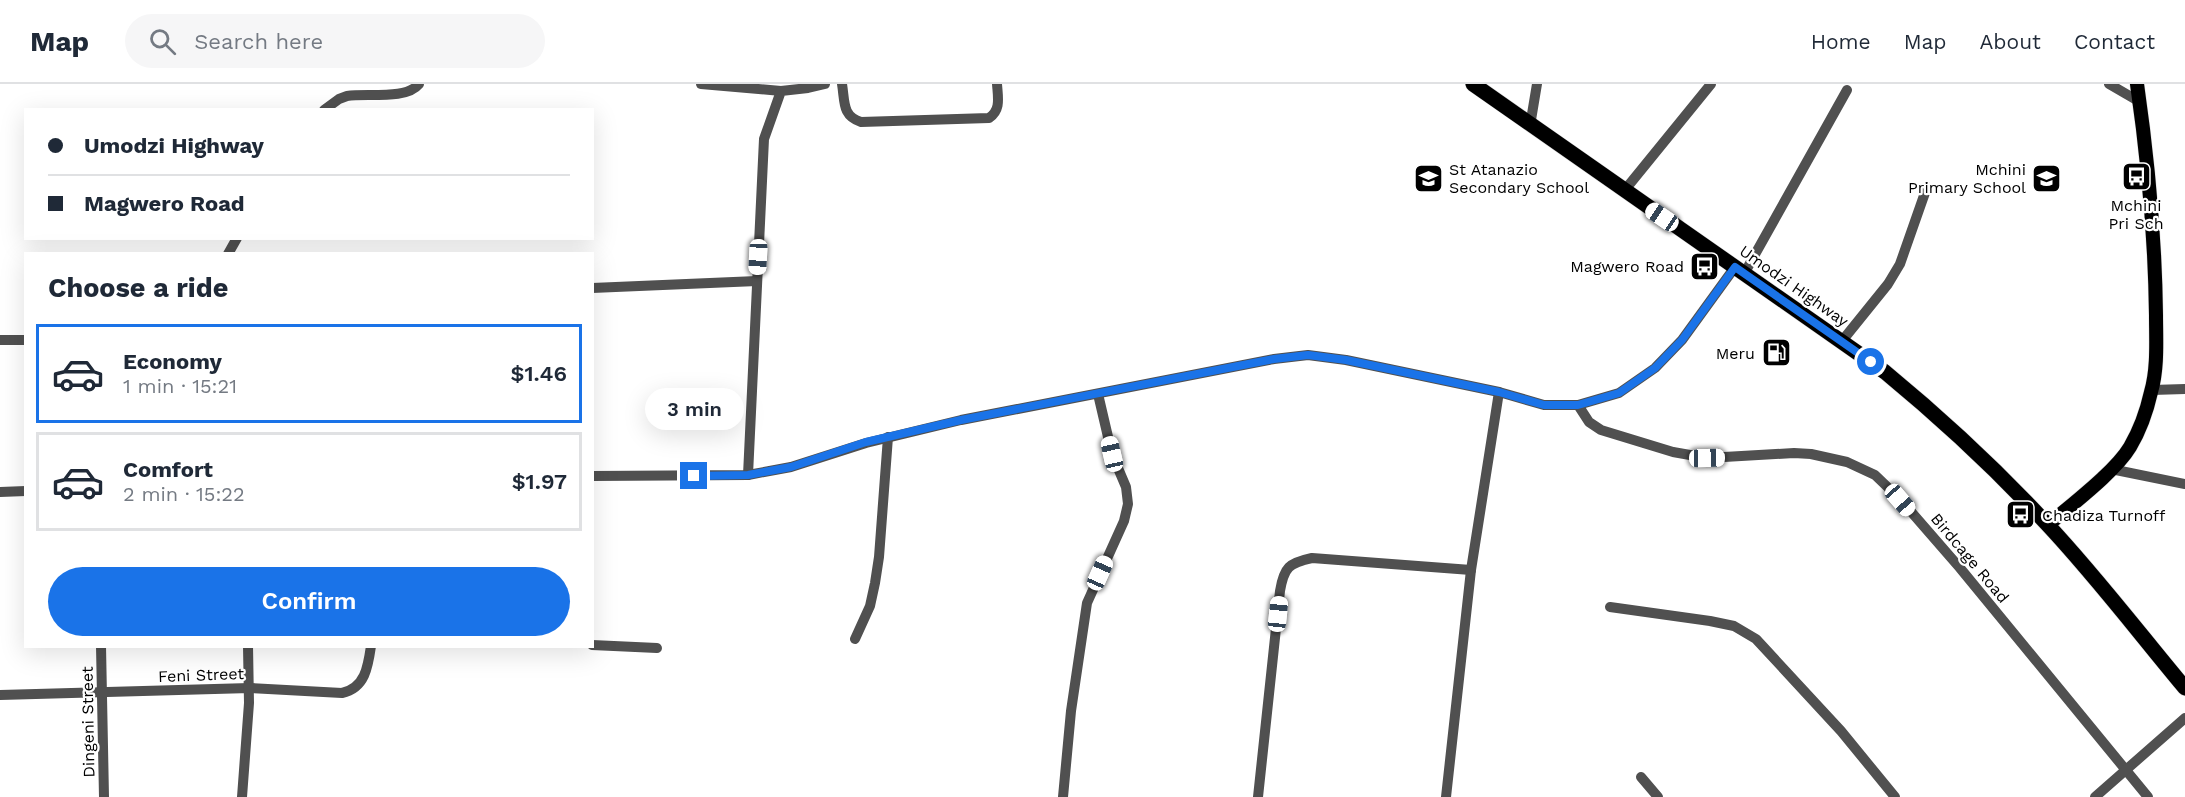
<!DOCTYPE html>
<meta charset="utf-8">
<style>
body{margin:0;font-family:"Work Sans",sans-serif;background:#f6f6f7;color:#1f2937;height:100vh;display:flex;flex-direction:column;font-size:22px;white-space:nowrap}
*{box-sizing:border-box;margin:0}
p{font-size:20px;color:#747a83}
.icon{flex:none;width:33px;height:33px;fill:none;stroke:currentColor;stroke-width:2;stroke-linecap:round;stroke-linejoin:round}
.map{position:relative;flex:1;overflow:hidden}
.details{position:absolute;left:24px;top:168px;width:570px;height:396px;display:flex;flex-direction:column;background:#fff;border-radius:0px;box-shadow:0 6px 24px #0002}
.details>*{flex:none}
.top-card{position:absolute;left:24px;top:24px;width:570px;height:132px;border-radius:0px;box-shadow:0 6px 24px #0002;display:grid;align-content:center;height:132px;padding:0 24px;background:#fff}
.end{position:absolute;width:27px;height:27px;margin:-14px;border:8px solid #1a73e8;background:#fff;box-shadow:0 0 0 3px #fff}
.from{border-radius:50%}
.bubble{position:absolute;height:42px;border-radius:21px;background:#fff;box-shadow:0 6px 24px #0002;font-size:20px;font-weight:600;line-height:42px;text-align:center}
.car{position:absolute;width:18px;height:36px;margin:-18px -9px;border-radius:8px;box-shadow:0 0 4px 2px #0007;background:linear-gradient(#fff 24%,#345 0 40%,#fff 0 76%,#345 0 86%,#fff 0)}
.top-card b{display:flex;align-items:center;gap:21px;height:57px;font-size:22px}
.top-card b+b{border-top:2px solid #e0e1e3}
.top-card i{width:15px;height:15px;background:#1f2937}
ul{padding:0;list-style:none}
li{display:flex;align-items:center;gap:18px;height:99px;margin:0 12px 9px;padding:0 12px;border:3px solid #e0e1e3;border-radius:0px}
li div{flex:1}
li b{display:block;font-size:22px}
li em{font-style:normal;font-weight:600}
li.current{border-color:#1a73e8}
li>.icon{width:54px;height:54px;stroke-width:1.5}
h2{padding:0 24px;font-size:27px;line-height:72px}
.primary-button{display:flex;gap:12px;margin-top:auto;padding:12px 24px}
.primary-button a{flex:1;height:69px;border-radius:36px;background:#1a73e8;color:#fff;font-size:24px;font-weight:600;line-height:69px;text-align:center}
header{display:flex;align-items:center;gap:36px;box-sizing:border-box;height:84px;padding:0 30px;background:#fff;border-bottom:2px solid #e0e1e3}
header strong{font-size:28px}
nav{display:flex;gap:33px;margin-inline-start:auto;font-size:21px}
.search{width:420px;height:54px;background:#f6f6f7;display:flex;align-items:center;gap:15px;box-sizing:border-box;padding:0 21px;border-radius:33px;color:#747a83;font-size:22px}
.map>svg:first-child{display:block}
.lines{fill:none;stroke-linecap:round;stroke-linejoin:round}
.major-casing{stroke:#dbdbdb;stroke-width:15}
.highway-casing{stroke:#dbdbdb;stroke-width:16}
.minor{stroke:#505050;stroke-width:10}
.major{stroke:#000;stroke-width:14}
.highway{stroke:#000;stroke-width:15}
.route{stroke:#1a73e8;stroke-width:8}
.labels{text-anchor:middle;dominant-baseline:central;stroke-width:4.5;stroke-linejoin:round;paint-order:stroke}
.poi-label{font-size:16px;fill:#000;stroke:#fff;text-anchor:end}
.street-label{font-size:16px;fill:#000;stroke:#fff}
</style>
<header>
<strong>Map</strong>
<div class="search"><svg class="icon" aria-label="search" viewBox="0 0 24 24"><circle cx="10" cy="10" r="6"/><path d="M15 15l6 6"/></svg>Search here</div>
<nav><a>Home</a><a>Map</a><a>About</a><a>Contact</a></nav>
</header>
<div class="map">
<svg width="2185" height="713" viewBox="0 0 2185 713">
<rect width="100%" height="100%" fill="#fff"/>
<g class="lines">
<defs>
<path id="major" d="M2048 441C2071 421 2115 388 2130 363 2140 346 2147 326 2151 308 2158 284 2156 256 2156 231 2155 154 2148 76 2137 0"/>
<path id="highway" d="M1473 0 1885 288C1942 335 1996 385 2046 439 2095 491 2139 549 2185 604"/>
</defs>
<use href="#major" class="major-casing"/>
<use href="#highway" class="highway-casing"/>
<g class="minor">
<path d="M701 0 781 7"/>
<path d="M842 0C845 18 842 32 861 38L989 34C1001 26 998 14 997 0"/>
<path d="M2109 0 2140 18"/>
<path d="M324 26 339 15 347 12C367 9 406 16 419 0"/>
<path d="M1530 42 1537 0"/>
<path d="M1624 107 1711 0"/>
<path d="M228 170 237 154"/>
<path d="M1744 190 1847 6"/>
<path d="M592 204 757 197"/>
<path d="M0 256H26"/>
<path d="M1842 257 1888 200 1900 180 1927 103"/>
<path d="M2152 306 2185 305"/>
<path d="M1578 321 1589 338 1601 346 1673 368 1707 374 1794 369 1811 370 1847 378 1875 391 1900 415 1960 484 2148 713"/>
<path d="M2111 385 2185 400"/>
<path d="M748 391 764 55 781 7 808 4 825 0"/>
<path d="M592 392 748 391 791 383 866 359 961 336 1274 275 1308 271 1346 276 1499 308 1544 321H1578L1619 309 1655 284 1682 256 1735 183"/>
<path d="M0 408 26 407"/>
<path d="M1610 523 1710 537 1734 542 1756 555 1841 647 1895 713"/>
<path d="M855 555 870 522 875 499 879 473 888 353"/>
<path d="M592 561 657 564"/>
<path d="M101 562 104 713"/>
<path d="M0 611 250 604 342 609C365 604 368 583 371 562"/>
<path d="M1641 693 1658 713"/>
<path d="M242 713 249 619 248 562"/>
<path d="M1063 713 1071 627 1087 519 1124 437 1128 420 1126 403 1112 370 1098 310"/>
<path d="M1258 713 1280 507C1284 483 1289 479 1312 474L1471 486"/>
<path d="M1446 713 1471 486 1499 308"/>
<path d="M2095 713 2185 634"/>
</g>
<use href="#major" class="major"/>
<use href="#highway" class="highway"/>
</g>
<g class="lines">
<path class="route" d="M694 392 748 391 791 383 866 358 961 336 1274 275 1308 271 1346 276 1499 308 1544 321H1578L1619 309 1655 284 1682 256 1735 183 1871 278"/>
</g>
<defs>
<symbol id="bus-square" viewBox="-11 -11 22 22"><rect x="-9" y="-9" width="18" height="18" rx="4" fill="#000" stroke="#fff"/><path d="M-5-6H5V4H4V6H2V4H-2V6H-4V4H-5ZM-3.5-4V0h7V-4ZM-3.5 1.2v1.5H-2V1.2ZM2 1.2v1.5H3.5V1.2Z" fill="#fff"/></symbol>
<symbol id="school-square" viewBox="-11 -11 22 22"><rect x="-9" y="-9" width="18" height="18" rx="4" fill="#000" stroke="#fff"/><path d="M0-5L7-2L0 1L-7-2ZM-4 1L0 2.5L4 1V4Q0 6-4 4Z" fill="#fff"/></symbol>
<symbol id="fuel-square" viewBox="-11 -11 22 22"><rect x="-9" y="-9" width="18" height="18" rx="4" fill="#000" stroke="#fff"/><path d="M-5.5-6h7V0h2V4h1.3V-2.5L3-4.5l.8-.8L6-3V5H2.5V1h-1V6h-7ZM-4.2-4.7v3.2H.2V-4.7Z" fill="#fff"/></symbol>
</defs>
<g fill-rule="evenodd">
<use href="#bus-square" x="2120" y="76" width="33" height="33"/>
<use href="#school-square" x="1412" y="78" width="33" height="33"/>
<use href="#school-square" x="2030" y="78" width="33" height="33"/>
<use href="#bus-square" x="1688" y="166" width="33" height="33"/>
<use href="#fuel-square" x="1760" y="252" width="33" height="33"/>
<use href="#bus-square" x="2004" y="414" width="33" height="33"/>
</g>
<g class="labels">
<g class="poi-label">
<text x="1449" y="85" text-anchor="start">St Atanazio<tspan x="1449" dy="18">Secondary School</tspan></text>
<text x="2026" y="85">Mchini<tspan x="2026" dy="18">Primary School</tspan></text>
<text x="2136" y="121" text-anchor="middle">Mchini<tspan x="2136" dy="18">Pri Sch</tspan></text>
<text x="1684" y="182">Magwero Road</text>
<text x="1755" y="269">Meru</text>
<text x="2042" y="431" text-anchor="start">Chadiza Turnoff</text>
</g>
<g class="street-label">
<text transform="translate(1794 202) rotate(35)">Umodzi Highway</text>
<text transform="translate(1970 474) rotate(50)">Birdcage Road</text>
<text transform="translate(201 591) rotate(-2)">Feni Street</text>
<text transform="translate(88 638) rotate(-91)">Dingeni Street</text>
</g>
</g>
</svg>
<i class="end from" style="left:1871px;top:278px"></i>
<i class="end" style="left:694px;top:392px"></i>
<div class="bubble" style="left:645px;top:304px;width:99px">3 min</div>
<i class="car" style="left:1662px;top:133px;rotate:304deg"></i>
<i class="car" style="left:758px;top:173px;rotate:183deg"></i>
<i class="car" style="left:1112px;top:370px;rotate:347deg"></i>
<i class="car" style="left:1707px;top:374px;rotate:89deg"></i>
<i class="car" style="left:1900px;top:416px;rotate:139deg"></i>
<i class="car" style="left:1100px;top:489px;rotate:24deg"></i>
<i class="car" style="left:1278px;top:530px;rotate:6deg"></i>
<div class="top-card">
<b><i class="from"></i>Umodzi Highway</b>
<b><i></i>Magwero Road</b>
</div>
<section class="details">
<h2>Choose a ride</h2>
<ul>
<li class="current"><svg class="icon" aria-label="car" viewBox="0 0 24 24"><path d="M5 17H2v-5l4-1 3-4h7l3 4 3 1v5h-3M9 17h6M6 11h13"/><circle cx="7" cy="17" r="2"/><circle cx="17" cy="17" r="2"/></svg><div><b>Economy</b><p>1 min · 15:21</p></div><em>$1.46</em></li>
<li><svg class="icon" aria-label="car" viewBox="0 0 24 24"><path d="M5 17H2v-5l4-1 3-4h7l3 4 3 1v5h-3M9 17h6M6 11h13"/><circle cx="7" cy="17" r="2"/><circle cx="17" cy="17" r="2"/></svg><div><b>Comfort</b><p>2 min · 15:22</p></div><em>$1.97</em></li>
</ul>
<div class="primary-button"><a>Confirm</a></div>
</section>
</div>
